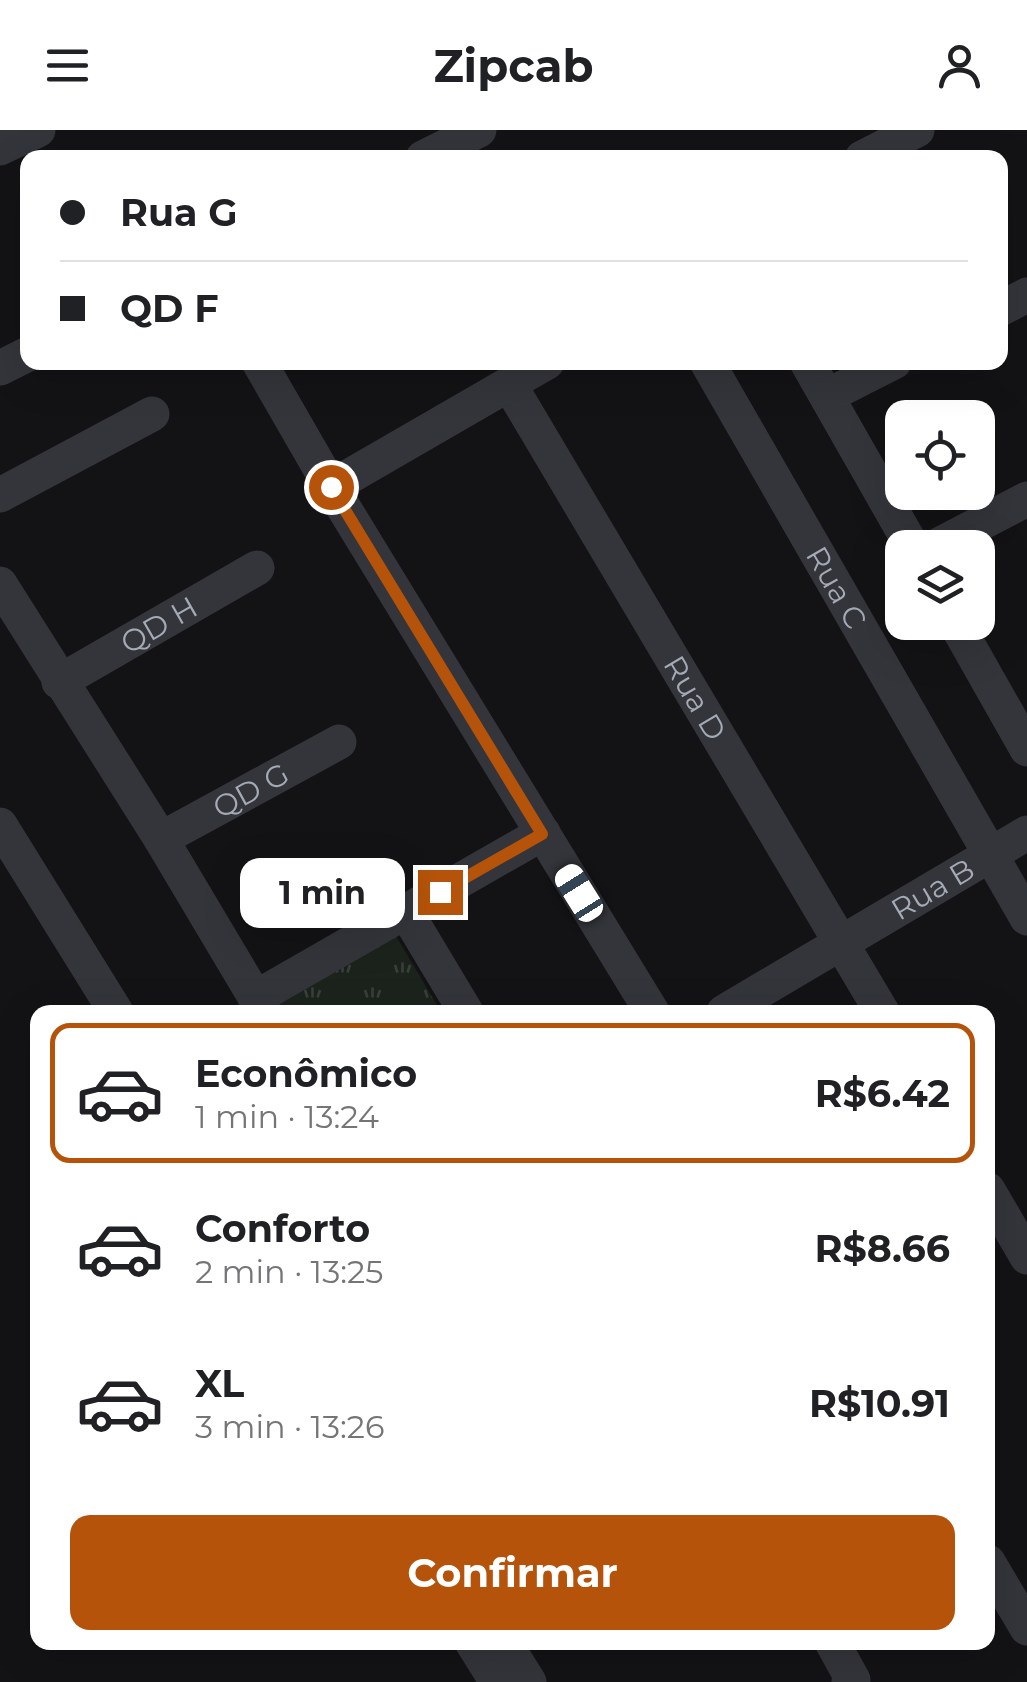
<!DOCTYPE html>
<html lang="pt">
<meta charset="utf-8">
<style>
body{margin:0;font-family:Montserrat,sans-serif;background:#f2f2f2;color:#202124;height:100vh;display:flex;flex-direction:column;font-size:38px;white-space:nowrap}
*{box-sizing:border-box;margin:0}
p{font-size:32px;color:#757577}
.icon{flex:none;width:55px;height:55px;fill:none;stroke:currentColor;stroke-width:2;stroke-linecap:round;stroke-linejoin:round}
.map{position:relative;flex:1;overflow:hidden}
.sheet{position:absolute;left:30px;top:875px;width:965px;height:645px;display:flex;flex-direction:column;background:#fff;border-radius:20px;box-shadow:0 10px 40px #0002}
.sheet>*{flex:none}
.banner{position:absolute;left:20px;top:20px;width:988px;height:220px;border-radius:20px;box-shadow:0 10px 40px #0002;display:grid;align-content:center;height:220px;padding:0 40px;background:#fff}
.controls{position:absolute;left:885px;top:270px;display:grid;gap:20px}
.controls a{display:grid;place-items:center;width:110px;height:110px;border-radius:20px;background:#fff;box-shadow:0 10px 40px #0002;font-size:50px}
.end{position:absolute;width:45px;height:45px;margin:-22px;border:12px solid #b45309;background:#fff;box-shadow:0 0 0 5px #fff}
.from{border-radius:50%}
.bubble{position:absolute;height:70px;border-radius:20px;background:#fff;box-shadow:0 10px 40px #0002;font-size:32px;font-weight:700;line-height:70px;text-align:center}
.car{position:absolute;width:30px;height:60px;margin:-30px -15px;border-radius:12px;box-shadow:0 0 8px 2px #0007;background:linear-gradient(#fff 24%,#345 0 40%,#fff 0 76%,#345 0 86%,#fff 0)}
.banner b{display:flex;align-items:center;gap:35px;height:95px;font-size:38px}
.banner b+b{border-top:2px solid #e0e0e0}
.banner i{width:25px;height:25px;background:#202124}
ul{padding:18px 0 0;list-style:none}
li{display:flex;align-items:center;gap:30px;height:140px;margin:0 20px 15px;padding:0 20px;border:5px solid transparent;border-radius:20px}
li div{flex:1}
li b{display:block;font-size:38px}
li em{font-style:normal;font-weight:700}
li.active{border-color:#b45309}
li>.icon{width:90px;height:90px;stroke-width:1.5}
.button{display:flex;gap:20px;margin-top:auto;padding:20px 40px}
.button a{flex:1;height:115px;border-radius:20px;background:#b45309;color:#fff;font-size:40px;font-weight:700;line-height:115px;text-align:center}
header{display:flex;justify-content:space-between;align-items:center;height:130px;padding:0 40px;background:#fff;font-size:45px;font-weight:700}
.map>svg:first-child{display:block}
.park{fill:url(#park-tufts)}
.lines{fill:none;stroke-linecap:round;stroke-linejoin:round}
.minor{stroke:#34353a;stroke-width:35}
.route{stroke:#b45309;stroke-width:12}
.labels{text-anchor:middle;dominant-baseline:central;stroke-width:9;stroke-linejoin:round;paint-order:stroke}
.street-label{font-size:30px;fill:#a4aab6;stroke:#0e0e10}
</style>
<header><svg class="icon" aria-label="menu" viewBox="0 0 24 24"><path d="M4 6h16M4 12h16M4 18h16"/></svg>Zipcab<svg class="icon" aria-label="person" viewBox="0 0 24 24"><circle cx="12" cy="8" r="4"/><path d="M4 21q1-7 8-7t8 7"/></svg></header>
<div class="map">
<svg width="1027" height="1552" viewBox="0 0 1027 1552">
<defs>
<pattern id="park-tufts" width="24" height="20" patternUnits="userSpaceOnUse" patternTransform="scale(2.5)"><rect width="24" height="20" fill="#1b231c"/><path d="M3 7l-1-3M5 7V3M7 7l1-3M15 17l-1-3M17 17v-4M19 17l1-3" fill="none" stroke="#39403b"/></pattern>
</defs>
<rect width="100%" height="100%" fill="#131315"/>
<path class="park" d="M390 796 441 882H272L264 869Z"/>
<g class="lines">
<g class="minor">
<path d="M0 18 38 0"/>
<path d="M423 28 479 0"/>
<path d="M862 28 917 0"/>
<path d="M1000 179 1027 165"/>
<path d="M259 232 331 357 652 882"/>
<path id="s1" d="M707 232 1027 788"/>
<path d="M807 232 913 418"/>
<path d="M0 238 28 224"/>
<path id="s2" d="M509 254 882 882"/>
<path d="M827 266 894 232"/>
<path d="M331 357 547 232"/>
<path d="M0 365 152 284"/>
<path d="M933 418 1027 369"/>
<path d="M0 454 161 709 264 882"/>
<path d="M955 492 1027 619"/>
<path id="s3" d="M59 552 257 438"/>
<path d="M0 695 116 882"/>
<path id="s4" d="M161 709 339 612"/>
<path d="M406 782 466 882"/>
<path d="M255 868 543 703"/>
<path id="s5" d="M724 882 1027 703"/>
<path d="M988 1060 1027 1127"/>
<path d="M988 1432 1027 1498"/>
<path d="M472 1512 497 1552"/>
<path d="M504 1512 529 1552"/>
<path d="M832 1512 853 1550 849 1552"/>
</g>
</g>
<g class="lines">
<path class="route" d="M331 357 542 704 440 762"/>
</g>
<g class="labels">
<g class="street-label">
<text stroke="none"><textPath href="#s1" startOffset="260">Rua C</textPath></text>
<text stroke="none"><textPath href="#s3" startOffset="115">QD H</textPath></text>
<text stroke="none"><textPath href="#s2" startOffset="365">Rua D</textPath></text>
<text stroke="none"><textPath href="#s4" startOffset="102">QD G</textPath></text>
<text stroke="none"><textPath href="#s5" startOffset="242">Rua B</textPath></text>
</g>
</g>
</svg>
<div class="controls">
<a><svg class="icon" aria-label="locate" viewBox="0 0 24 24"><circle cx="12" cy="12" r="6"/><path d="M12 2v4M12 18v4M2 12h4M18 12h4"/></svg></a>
<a><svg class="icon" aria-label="layers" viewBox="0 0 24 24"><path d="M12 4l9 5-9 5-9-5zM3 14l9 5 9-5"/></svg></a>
</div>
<i class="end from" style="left:331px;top:357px"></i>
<i class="end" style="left:440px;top:762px"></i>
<div class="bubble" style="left:240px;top:728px;width:165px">1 min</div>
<i class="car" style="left:579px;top:763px;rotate:328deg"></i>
<div class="banner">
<b><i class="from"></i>Rua G</b>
<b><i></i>QD F</b>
</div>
<section class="sheet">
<ul>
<li class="active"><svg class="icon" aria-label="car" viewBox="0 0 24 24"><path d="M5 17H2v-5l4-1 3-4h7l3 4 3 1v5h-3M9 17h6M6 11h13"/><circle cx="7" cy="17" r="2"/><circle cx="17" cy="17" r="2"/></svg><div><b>Econômico</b><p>1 min · 13:24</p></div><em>R$6.42</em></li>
<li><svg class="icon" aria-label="car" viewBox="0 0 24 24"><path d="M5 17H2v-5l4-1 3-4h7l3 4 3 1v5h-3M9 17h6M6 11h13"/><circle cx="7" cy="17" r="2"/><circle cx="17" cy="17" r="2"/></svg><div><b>Conforto</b><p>2 min · 13:25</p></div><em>R$8.66</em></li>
<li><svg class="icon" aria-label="car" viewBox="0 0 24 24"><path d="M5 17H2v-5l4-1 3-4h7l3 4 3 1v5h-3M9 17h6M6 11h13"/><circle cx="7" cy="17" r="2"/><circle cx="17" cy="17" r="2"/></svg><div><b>XL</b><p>3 min · 13:26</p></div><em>R$10.91</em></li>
</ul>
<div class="button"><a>Confirmar</a></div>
</section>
</div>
